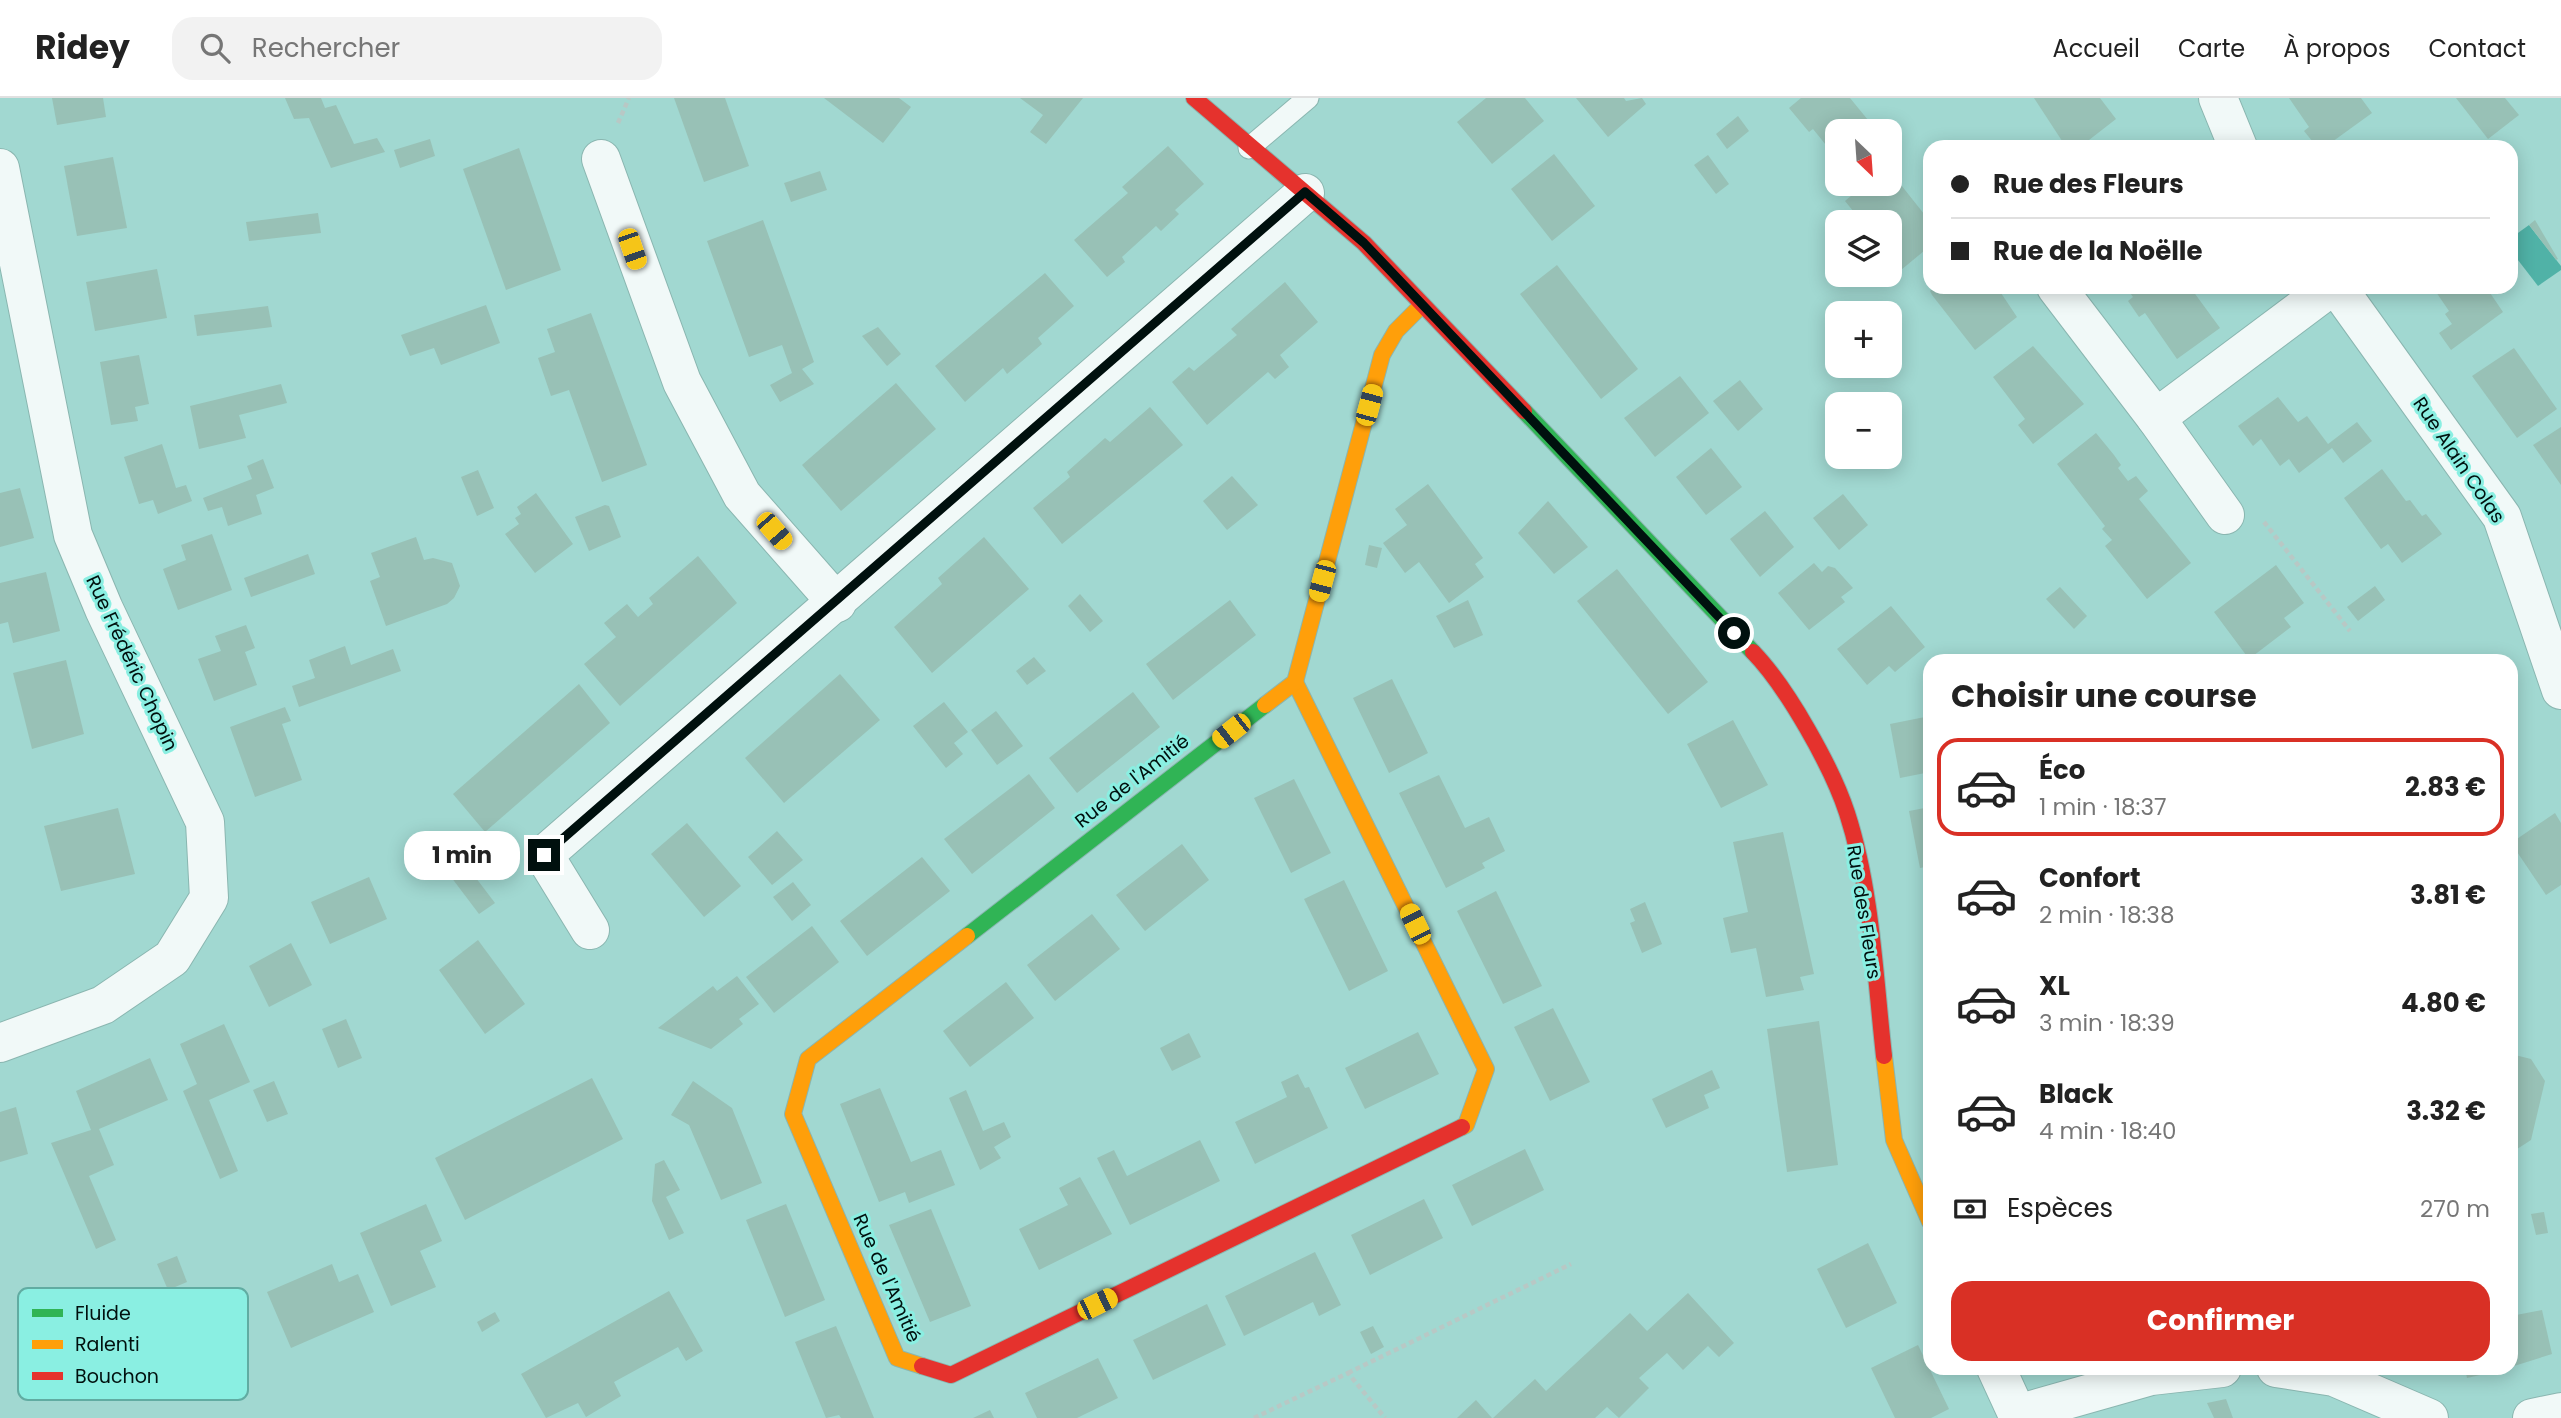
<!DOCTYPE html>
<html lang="fr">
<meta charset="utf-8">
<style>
body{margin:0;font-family:Poppins,sans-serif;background:#f2f2f2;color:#222;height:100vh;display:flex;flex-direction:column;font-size:26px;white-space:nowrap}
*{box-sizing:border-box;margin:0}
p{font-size:23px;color:#767676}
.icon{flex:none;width:38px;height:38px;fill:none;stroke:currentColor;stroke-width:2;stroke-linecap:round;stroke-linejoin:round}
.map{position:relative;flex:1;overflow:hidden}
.panel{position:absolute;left:1923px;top:556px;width:595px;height:721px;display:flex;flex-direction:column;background:#fff;border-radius:21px;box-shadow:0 4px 18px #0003}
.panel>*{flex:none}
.guide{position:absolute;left:1923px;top:42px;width:595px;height:154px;border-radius:21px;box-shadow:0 4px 18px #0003;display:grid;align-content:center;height:154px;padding:0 28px;background:#fff}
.needle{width:46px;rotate:155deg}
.buttons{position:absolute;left:1825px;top:21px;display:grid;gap:14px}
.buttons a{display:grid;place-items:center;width:77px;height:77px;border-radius:14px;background:#fff;box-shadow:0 4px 18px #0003;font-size:35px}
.end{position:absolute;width:32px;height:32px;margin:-16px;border:9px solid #00100e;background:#fff;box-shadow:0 0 0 4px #fff}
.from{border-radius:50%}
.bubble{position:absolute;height:49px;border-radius:21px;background:#fff;box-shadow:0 4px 18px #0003;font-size:23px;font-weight:700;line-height:49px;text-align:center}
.car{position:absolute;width:21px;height:42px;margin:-21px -10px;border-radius:9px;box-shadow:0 0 5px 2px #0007;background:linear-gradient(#f5c518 24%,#345 0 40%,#f5c518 0 76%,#345 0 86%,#f5c518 0)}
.guide b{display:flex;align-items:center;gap:24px;height:66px;font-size:26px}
.guide b+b{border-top:2px solid #e0e0e0}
.guide i{width:18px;height:18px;background:#222}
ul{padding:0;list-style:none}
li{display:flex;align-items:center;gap:21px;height:98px;margin:0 14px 10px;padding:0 14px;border:4px solid transparent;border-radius:21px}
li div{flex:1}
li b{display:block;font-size:26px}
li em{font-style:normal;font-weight:700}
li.active{border-color:#d93025}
li>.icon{width:63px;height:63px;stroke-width:1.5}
h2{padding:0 28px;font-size:32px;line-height:84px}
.pay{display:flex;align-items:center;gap:18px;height:77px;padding:0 28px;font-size:26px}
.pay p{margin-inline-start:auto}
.cta{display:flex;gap:14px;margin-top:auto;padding:14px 28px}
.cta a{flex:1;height:80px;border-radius:21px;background:#d93025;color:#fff;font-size:28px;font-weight:700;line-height:80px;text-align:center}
header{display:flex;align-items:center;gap:42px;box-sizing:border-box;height:98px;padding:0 35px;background:#fff;border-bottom:2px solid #e0e0e0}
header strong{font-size:33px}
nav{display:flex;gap:38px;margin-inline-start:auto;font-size:24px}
.search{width:490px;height:63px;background:#f2f2f2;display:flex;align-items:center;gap:18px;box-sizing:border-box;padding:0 24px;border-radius:21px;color:#767676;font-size:26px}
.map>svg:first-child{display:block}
.water{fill:#50b2a7}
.building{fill:#98c1b6}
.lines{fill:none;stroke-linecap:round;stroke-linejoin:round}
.lane-casing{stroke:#8ab6b0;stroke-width:23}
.street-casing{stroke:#8ab6b0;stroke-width:40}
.fast-casing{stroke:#8ab6b0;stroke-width:18}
.slow-casing{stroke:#8ab6b0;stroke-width:18}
.jam-casing{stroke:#8ab6b0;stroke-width:18}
.path{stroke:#b8c8c5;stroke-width:4.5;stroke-dasharray:5 3.5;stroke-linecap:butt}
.lane{stroke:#f1f9f8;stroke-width:21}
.street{stroke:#f1f9f8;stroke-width:38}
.fast{stroke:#30b455;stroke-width:16}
.slow{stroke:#ff9f0a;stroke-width:16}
.jam{stroke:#e5322d;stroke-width:16}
.route{stroke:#00100e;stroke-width:9}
.labels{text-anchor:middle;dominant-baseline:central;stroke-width:6;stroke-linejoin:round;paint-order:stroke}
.street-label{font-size:19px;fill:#00100e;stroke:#8aefe2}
.key{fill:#8aefe2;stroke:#61aca2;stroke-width:2}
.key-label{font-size:19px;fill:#00100e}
</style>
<header>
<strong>Ridey</strong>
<div class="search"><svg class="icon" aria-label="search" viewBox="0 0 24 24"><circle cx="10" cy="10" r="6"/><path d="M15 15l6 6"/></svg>Rechercher</div>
<nav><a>Accueil</a><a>Carte</a><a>À propos</a><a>Contact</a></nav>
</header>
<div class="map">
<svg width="2561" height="1320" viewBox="0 0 2561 1320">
<rect width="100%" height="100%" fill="#a1d8d1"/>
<path class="water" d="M2529 127 2561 168V172L2538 188 2511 153V140Z"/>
<g class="building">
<path d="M52 0H103L106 19 57 27Z"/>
<path d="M285 0H321L325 10 336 7 354 46 377 40 385 54 331 70 309 20 294 21Z"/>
<path d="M674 0H725L749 68 704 84Z"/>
<path d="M824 0H899L911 9 883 45Z"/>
<path d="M1020 0H1083L1046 46 1030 34 1043 17Z"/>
<path d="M1486 0H1525L1544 23 1492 66 1457 24Z"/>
<path d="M1576 0H1624L1626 3 1642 0 1646 6 1608 39Z"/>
<path d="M1801 0H1850L1877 33H1838V71L1829 61 1830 52 1813 31 1809 34 1789 10Z"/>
<path d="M2034 0H2100L2116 21 2080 49H2066Z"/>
<path d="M2289 0H2361L2372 15 2325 49H2317L2304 33 2309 29Z"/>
<path d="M2456 0H2505L2519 17 2488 41Z"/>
<path d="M1738 18 1749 33 1727 51 1716 36Z"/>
<path d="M430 41 435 58 400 70 394 52Z"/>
<path d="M1168 48 1204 86 1175 112 1179 116 1161 133 1156 128 1122 159 1125 164 1107 179 1074 142 1128 95 1122 89Z"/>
<path d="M519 50 561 172 506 192 463 71Z"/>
<path d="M1554 56 1595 108 1552 143 1511 91Z"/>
<path d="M1708 57 1729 86 1716 96 1694 67Z"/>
<path d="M113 59 127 130 77 138 64 68Z"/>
<path d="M820 73 827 92 791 104 784 85Z"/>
<path d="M1890 73 1928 121 1930 119V148L1901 172 1890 159V124H1862L1845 103 1865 86H1890Z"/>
<path d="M318 115 321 135 249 143 246 124Z"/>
<path d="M763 122 814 264 802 271 814 286 780 304 770 287 792 275 782 247 749 259 707 143Z"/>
<path d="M2535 122 2558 161 2556 162 2529 127Z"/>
<path d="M1557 167 1638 271 1601 301 1520 196Z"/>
<path d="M157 171 167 220 95 233 86 184Z"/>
<path d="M1045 175 1074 208 1038 240 1042 246 1007 276 1003 270 965 304 935 268Z"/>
<path d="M1285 184 1318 224 1280 257 1289 269 1275 281 1268 274 1207 327 1172 284 1189 269 1194 273 1237 237 1231 231Z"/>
<path d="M1935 189H1997L2017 219 1975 252 1932 197 1930 193Z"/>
<path d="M2126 189H2190L2220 230 2177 261 2145 215 2139 219 2128 203 2133 199Z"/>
<path d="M2443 189H2486L2503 214 2451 252 2439 235 2452 226 2445 216 2449 213 2436 194Z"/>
<path d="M486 207 500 245 441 267 434 250 410 258 401 237Z"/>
<path d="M268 208 272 229 197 238 194 217Z"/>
<path d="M591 215 647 367 602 384 569 292 551 298 538 260 555 254 547 231Z"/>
<path d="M878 229 901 256 887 268 862 238Z"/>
<path d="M2033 248 2084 306 2033 346 2018 327 2025 321 1993 279Z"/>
<path d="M2514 250 2557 311 2517 340 2472 278Z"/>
<path d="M139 257 149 306 135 309 138 323 111 327 100 264Z"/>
<path d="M1680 278 1709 315 1655 359 1624 320Z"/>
<path d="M1740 282 1763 311 1738 333 1713 303Z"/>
<path d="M896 285 936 331 841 413 802 367Z"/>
<path d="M281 286 287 305 239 317 246 340 199 351 190 308Z"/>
<path d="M2278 299 2298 324 2307 318 2328 346 2357 324 2372 343 2343 365 2332 350 2299 375 2289 361 2280 368 2261 341 2253 348 2238 328Z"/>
<path d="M1150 309 1183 347 1062 446 1033 410 1070 379 1067 374 1105 340 1110 344Z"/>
<path d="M2561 329V387L2533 347Z"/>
<path d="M2096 335 2114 357 2121 367 2118 370 2128 383 2136 378 2148 393 2139 401 2191 465 2147 501 2105 448 2112 442 2102 431 2105 428 2057 366Z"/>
<path d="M162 346 176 390 186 387 192 403 158 416 153 402 139 406 124 359Z"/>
<path d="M1711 350 1742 389 1706 417 1676 379Z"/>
<path d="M263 361 274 390 256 397 262 416 228 428 222 409 208 413 203 400 252 381 247 368Z"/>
<path d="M2382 371 2406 403 2410 402 2422 418 2426 416 2442 436 2402 465 2388 446 2381 451 2344 400Z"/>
<path d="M478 372 494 410 477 418 461 379Z"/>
<path d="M1232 378 1258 407 1227 432 1203 403Z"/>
<path d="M1428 386 1483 460 1475 466 1484 479 1449 505 1419 464 1405 475 1383 445 1407 427 1395 411Z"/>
<path d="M20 390 34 440 0 449V395Z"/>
<path d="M536 395 573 446 535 475 505 436 519 426 515 420 521 416 517 409Z"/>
<path d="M1843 396 1868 427 1839 452 1813 420Z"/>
<path d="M1548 403 1588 449 1554 476 1518 435Z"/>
<path d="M605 407 609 408 621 439 589 453 575 419Z"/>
<path d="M1765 413 1794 449 1760 479 1730 441Z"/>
<path d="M212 436 232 492 178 512 163 471 186 462 181 447Z"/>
<path d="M416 439 424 462 433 460 452 465 460 488 454 500 447 506 386 528 370 483 380 479 371 455Z"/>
<path d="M984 439 1029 491 932 575 894 529 942 486 938 480Z"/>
<path d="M1369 447 1382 450 1377 470 1365 467Z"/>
<path d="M308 456 315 476 251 499 244 480Z"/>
<path d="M698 458 737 505 620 608 584 566 616 539 604 525 627 506 638 519 653 506 649 500Z"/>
<path d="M1814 465 1822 474 1828 468 1835 470 1853 490 1841 499 1845 504 1809 532 1778 495Z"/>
<path d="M2276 467 2304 505 2284 520 2291 529 2249 561 2214 514Z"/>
<path d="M1617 471 1708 584 1668 616 1577 503Z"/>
<path d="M46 474 60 533 13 545 8 524 0 526V485Z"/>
<path d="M2375 488 2385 502 2358 523 2347 509Z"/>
<path d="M2060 489 2087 518 2074 531 2046 501Z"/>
<path d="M1080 496 1103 523 1090 534 1068 508Z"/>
<path d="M1230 502 1256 537 1173 602 1146 566Z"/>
<path d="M1468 502 1483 537 1454 550 1436 518Z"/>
<path d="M1891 508 1925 549 1895 574 1889 568 1867 587 1837 551Z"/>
<path d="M246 527 255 550 245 554 257 587 214 603 198 561 221 553 215 538Z"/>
<path d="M345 548 351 567 393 551 401 573 299 609 292 588 315 580 309 562Z"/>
<path d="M1034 559 1046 573 1027 587 1016 573Z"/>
<path d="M66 562 84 636 32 651 13 575Z"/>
<path d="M840 576 880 622 784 705 745 660Z"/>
<path d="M1392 581 1428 655 1389 675 1353 600Z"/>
<path d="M579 586 610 625 485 734 453 696Z"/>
<path d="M1133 594 1160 629 1077 695 1049 660Z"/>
<path d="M944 604 968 634 954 645 963 656 946 670 913 628Z"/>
<path d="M285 609 291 623 282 626 302 682 255 699 230 629Z"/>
<path d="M996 613 1023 648 997 667 971 632Z"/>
<path d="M1930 618V674L1900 680 1890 626Z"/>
<path d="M1733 622 1768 687 1721 710 1687 646Z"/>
<path d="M1029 676 1055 710 972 776 944 741Z"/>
<path d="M1439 677 1465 730 1489 719 1505 753 1482 765 1485 770 1446 790 1399 695Z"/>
<path d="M1294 681 1331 755 1291 775 1254 700Z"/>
<path d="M1930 709V768L1920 770 1909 713Z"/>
<path d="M118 710 135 776 61 793 44 728Z"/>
<path d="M2555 715 2561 725V787L2546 797 2511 745Z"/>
<path d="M687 725 741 788 704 819 651 756Z"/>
<path d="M777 733 803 762 772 787 748 759Z"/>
<path d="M1783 734 1814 876 1800 879 1804 892 1766 899 1756 850 1731 855 1723 820 1748 814 1733 744Z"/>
<path d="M1182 746 1209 782 1145 833 1116 797Z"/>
<path d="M457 755 495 805 479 816 442 767Z"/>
<path d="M922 759 950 793 867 858 840 823Z"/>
<path d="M369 779 387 821 330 846 311 804Z"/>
<path d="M1344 782 1388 873 1349 893 1304 801Z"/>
<path d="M793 784 811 807 792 823 773 799Z"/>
<path d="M1496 793 1542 888 1503 906 1457 813Z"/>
<path d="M1645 804 1662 846 1642 855 1630 825 1635 823 1630 811Z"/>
<path d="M1092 816 1120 851 1055 903 1027 867Z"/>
<path d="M812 828 839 864 774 915 746 879Z"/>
<path d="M478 842 525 906 485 936 439 872Z"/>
<path d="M291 845 312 887 269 909 249 868Z"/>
<path d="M737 878 759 906 739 921 743 926 711 951 658 930 713 888 717 893Z"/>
<path d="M1006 884 1034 920 970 969 943 933Z"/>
<path d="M1553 910 1590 984 1550 1003 1514 929Z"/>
<path d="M346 921 362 960 338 970 322 931Z"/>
<path d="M1819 923 1838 1067 1787 1074 1767 931Z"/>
<path d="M224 926 250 984 209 1002 238 1073 220 1081 183 993 197 986 180 946Z"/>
<path d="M1418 934 1439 976 1365 1011 1345 970Z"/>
<path d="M1189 935 1201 959 1172 973 1160 950Z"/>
<path d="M2511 956 2531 961 2545 983 2531 1042 2511 1055Z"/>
<path d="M150 960 168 1002 99 1031 114 1067 89 1078 116 1142 96 1151 51 1045 91 1032 76 993Z"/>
<path d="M1712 972 1720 990 1704 997 1709 1010 1666 1030 1652 1001Z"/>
<path d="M1298 976 1305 990 1309 989 1328 1030 1255 1066 1235 1024 1287 999 1281 984Z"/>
<path d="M592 980 623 1041 465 1122 435 1060Z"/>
<path d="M274 983 288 1016 267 1024 253 992Z"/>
<path d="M693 983 732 1010 762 1085 721 1102 689 1027 671 1017Z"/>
<path d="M880 990 911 1064 941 1052 955 1087 909 1105 905 1094 879 1104 840 1006Z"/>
<path d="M966 992 983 1033 1004 1024 1011 1039 994 1049 1001 1060 980 1072 949 1000Z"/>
<path d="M16 1009 28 1056 0 1064V1014Z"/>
<path d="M1200 1042 1220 1083 1130 1127 1097 1060 1114 1052 1127 1078Z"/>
<path d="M1525 1051 1544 1092 1472 1128 1452 1087Z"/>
<path d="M664 1062 680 1092 666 1099 684 1135 669 1142 652 1103 655 1066Z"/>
<path d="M1080 1079 1112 1136 1039 1172 1019 1131 1068 1107 1059 1090Z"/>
<path d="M1424 1101 1443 1140 1370 1177 1351 1137Z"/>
<path d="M426 1106 442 1143 420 1153 436 1189 391 1208 360 1135Z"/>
<path d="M786 1106 825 1202 785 1219 746 1122Z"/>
<path d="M931 1111 971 1208 930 1224 889 1127Z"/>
<path d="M2544 1114 2548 1135 2536 1137 2531 1116Z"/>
<path d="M1868 1145 1897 1205 1846 1230 1817 1171Z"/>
<path d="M1315 1154 1341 1207 1319 1218 1313 1204 1244 1238 1225 1198Z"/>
<path d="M177 1158 187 1184 168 1192 157 1166Z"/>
<path d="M332 1166 339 1184 358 1176 374 1214 291 1250 267 1194Z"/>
<path d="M669 1193 703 1253 686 1263 678 1249 614 1284 621 1298 586 1319 578 1305 546 1320 521 1276Z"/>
<path d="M1688 1195 1734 1245 1719 1259 1708 1248 1683 1272 1667 1255 1639 1280 1649 1290 1619 1320 1607 1309 1595 1320H1493L1535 1281 1546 1293 1630 1215 1647 1233Z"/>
<path d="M1207 1206 1226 1247 1153 1282 1133 1242Z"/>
<path d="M2542 1212 2552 1256 2511 1269V1218Z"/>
<path d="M495 1214 500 1223 482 1234 477 1224Z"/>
<path d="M836 1228 874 1320H841L839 1317 826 1320 795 1244Z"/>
<path d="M1373 1228 1384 1249 1371 1256 1360 1234Z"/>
<path d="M1918 1247 1949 1311 1931 1320H1895L1871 1270Z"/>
<path d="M1098 1260 1118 1300 1077 1320H1037L1025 1295Z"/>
<path d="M2465 1270H2502V1272L2467 1280Z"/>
<path d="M2226 1301 2233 1320H2214L2207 1305Z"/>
<path d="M1476 1302 1492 1320H1457Z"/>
<path d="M990 1312 994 1320H973Z"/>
</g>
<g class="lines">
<defs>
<path id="lane" d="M1249 50 1308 0"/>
<g id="street">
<path d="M2218 0 2238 49"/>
<path d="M601 61 682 284 742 397 837 505"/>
<path d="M0 70 73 437 104 511 205 724 209 800 172 860 103 907 0 945"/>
<path d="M2056 189 2156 320 2331 189"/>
<path d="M2337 189 2502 419 2561 592"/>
<path d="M2156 320 2225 417"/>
<path d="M590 832 544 757 1305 95"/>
<path d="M1996 1270 2019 1320"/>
<path d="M2276 1270 2334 1279 2429 1320"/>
<path d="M2017 1316 2151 1278 2222 1270"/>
<path d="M2532 1320 2561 1314"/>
</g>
<g id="fast">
<path d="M1524 313 1753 554"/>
<path d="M967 838 1265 607"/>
</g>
<g id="slow">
<path d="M1295 584 1486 971 1466 1027 1462 1029"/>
<path d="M1265 607 1295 584 1382 257 1396 233 1422 207"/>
<path d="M1884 958 1894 1042 1930 1124"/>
<path d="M922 1268 897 1260 793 1016 808 961 967 838"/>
</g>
<g id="jam">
<path d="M1194 0 1364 145 1524 313"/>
<path d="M1753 554C1787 589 1832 669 1847 715 1872 792 1875 878 1884 958"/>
<path d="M922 1268 951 1277 1462 1029"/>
</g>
</defs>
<use href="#lane" class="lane-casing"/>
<use href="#street" class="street-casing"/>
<use href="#fast" class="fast-casing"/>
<use href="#slow" class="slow-casing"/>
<use href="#jam" class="jam-casing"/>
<g class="path">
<path d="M618 25 629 0"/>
<path d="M2264 424 2350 533"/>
<path d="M1348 1275 1571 1166"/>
<path d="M1254 1320 1348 1275 1385 1320"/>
</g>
<use href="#lane" class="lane"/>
<use href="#street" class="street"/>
<use href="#fast" class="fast"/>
<use href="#slow" class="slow"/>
<use href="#jam" class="jam"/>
</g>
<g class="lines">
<path class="route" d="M544 757 1305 94 1364 145 1734 535"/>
</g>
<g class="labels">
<g class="street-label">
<text transform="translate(2459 362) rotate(56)">Rue Alain Colas</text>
<text transform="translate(132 565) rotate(65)">Rue Frédéric Chopin</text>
<text transform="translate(1132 683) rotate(-38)">Rue de l'Amitié</text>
<text transform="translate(1864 814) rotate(81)">Rue des Fleurs</text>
<text transform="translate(887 1180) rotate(66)">Rue de l'Amitié</text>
</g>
</g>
<rect x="18" y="1190" width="230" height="112" rx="10" class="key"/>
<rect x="32" y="1211" width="31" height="8" fill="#30b455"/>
<rect x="32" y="1242" width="31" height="9" fill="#ff9f0a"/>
<rect x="32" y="1274" width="31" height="8" fill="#e5322d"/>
<g class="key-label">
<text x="75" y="1222">Fluide</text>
<text x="75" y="1253">Ralenti</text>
<text x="75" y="1285">Bouchon</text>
</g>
</svg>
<div class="buttons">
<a><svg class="needle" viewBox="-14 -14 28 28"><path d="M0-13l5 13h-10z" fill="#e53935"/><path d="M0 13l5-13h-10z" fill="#767676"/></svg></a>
<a><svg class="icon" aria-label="layers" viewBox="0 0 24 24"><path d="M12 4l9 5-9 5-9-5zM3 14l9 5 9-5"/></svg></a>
<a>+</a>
<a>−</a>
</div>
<i class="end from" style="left:1734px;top:535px"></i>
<i class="end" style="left:544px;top:757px"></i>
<div class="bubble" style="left:404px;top:733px;width:116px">1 min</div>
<i class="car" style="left:632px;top:151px;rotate:161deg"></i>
<i class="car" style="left:1369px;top:307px;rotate:15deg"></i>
<i class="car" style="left:774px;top:433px;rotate:139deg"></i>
<i class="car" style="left:1322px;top:483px;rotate:195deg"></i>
<i class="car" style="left:1231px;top:633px;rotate:232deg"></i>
<i class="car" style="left:1415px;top:826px;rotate:334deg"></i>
<i class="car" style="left:1097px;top:1206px;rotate:64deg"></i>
<div class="guide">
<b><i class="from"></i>Rue des Fleurs</b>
<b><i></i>Rue de la Noëlle</b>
</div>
<section class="panel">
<h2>Choisir une course</h2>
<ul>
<li class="active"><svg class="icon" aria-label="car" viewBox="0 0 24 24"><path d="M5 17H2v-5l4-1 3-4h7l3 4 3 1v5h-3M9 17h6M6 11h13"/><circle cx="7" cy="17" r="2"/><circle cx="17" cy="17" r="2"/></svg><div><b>Éco</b><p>1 min · 18:37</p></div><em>2.83 €</em></li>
<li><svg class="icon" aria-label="car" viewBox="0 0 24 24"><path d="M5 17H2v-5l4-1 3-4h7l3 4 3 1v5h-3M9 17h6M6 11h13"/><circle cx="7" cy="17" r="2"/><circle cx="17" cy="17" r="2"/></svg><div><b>Confort</b><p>2 min · 18:38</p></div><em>3.81 €</em></li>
<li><svg class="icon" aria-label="car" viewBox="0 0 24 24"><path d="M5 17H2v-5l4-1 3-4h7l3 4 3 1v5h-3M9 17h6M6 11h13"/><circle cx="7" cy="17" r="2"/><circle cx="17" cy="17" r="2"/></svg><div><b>XL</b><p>3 min · 18:39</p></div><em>4.80 €</em></li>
<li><svg class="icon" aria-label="car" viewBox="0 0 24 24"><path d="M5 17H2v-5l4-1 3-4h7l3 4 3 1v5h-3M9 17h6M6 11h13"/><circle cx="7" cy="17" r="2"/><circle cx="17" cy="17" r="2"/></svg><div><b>Black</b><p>4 min · 18:40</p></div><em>3.32 €</em></li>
</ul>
<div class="pay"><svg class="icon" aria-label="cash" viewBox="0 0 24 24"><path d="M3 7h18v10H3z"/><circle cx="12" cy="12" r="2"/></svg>Espèces<p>270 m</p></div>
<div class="cta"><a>Confirmer</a></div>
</section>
</div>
